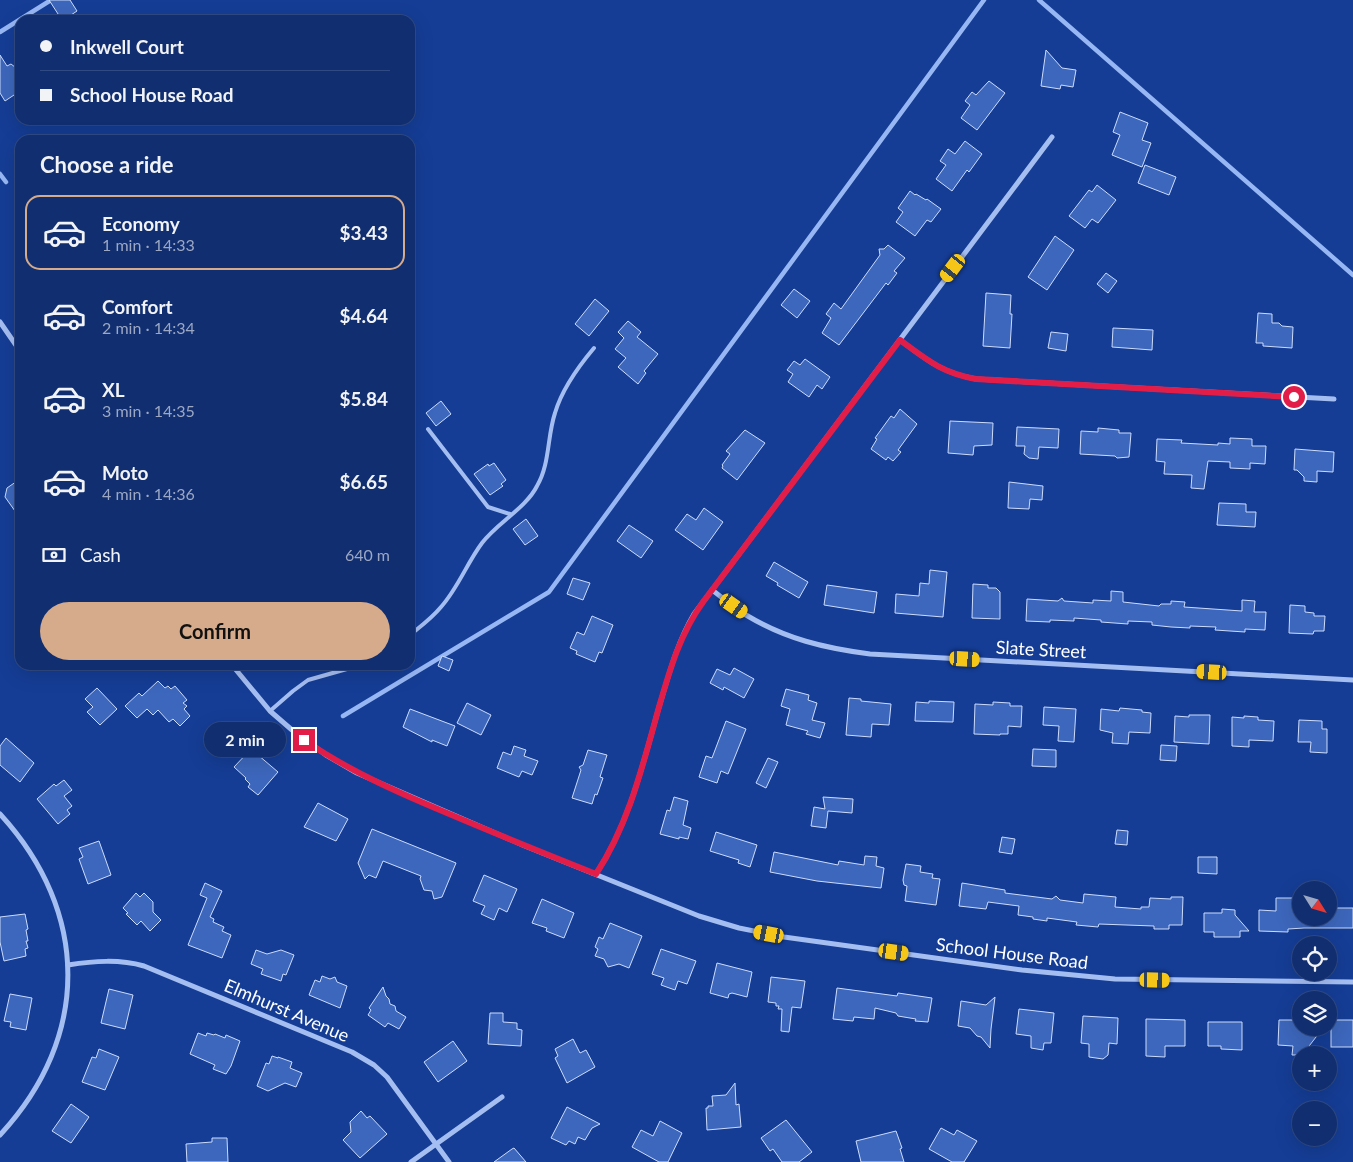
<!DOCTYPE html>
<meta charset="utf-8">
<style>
body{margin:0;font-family:Lato,sans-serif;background:#193675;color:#f1f3f6;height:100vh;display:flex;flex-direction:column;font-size:19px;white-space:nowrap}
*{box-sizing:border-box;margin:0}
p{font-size:16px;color:#9ca8c3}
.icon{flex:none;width:28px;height:28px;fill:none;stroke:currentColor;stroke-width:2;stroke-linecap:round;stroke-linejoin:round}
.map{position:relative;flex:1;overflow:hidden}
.side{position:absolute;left:15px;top:135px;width:400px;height:535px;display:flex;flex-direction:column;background:#102e70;border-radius:15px;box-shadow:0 5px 20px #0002,0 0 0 1px #304a83}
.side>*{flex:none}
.guide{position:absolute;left:15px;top:15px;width:400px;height:110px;border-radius:15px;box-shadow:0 5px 20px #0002,0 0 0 1px #304a83;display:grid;align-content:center;height:110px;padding:0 25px;background:#102e70}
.needle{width:32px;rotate:127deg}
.tools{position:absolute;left:1292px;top:881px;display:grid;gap:10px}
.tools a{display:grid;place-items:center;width:45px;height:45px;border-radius:50%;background:#102e70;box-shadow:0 5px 20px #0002,0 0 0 1px #304a83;font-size:25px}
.end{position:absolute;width:22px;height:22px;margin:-11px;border:6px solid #e11d48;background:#fff;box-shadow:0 0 0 2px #fff}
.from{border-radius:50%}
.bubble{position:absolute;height:35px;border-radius:18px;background:#102e70;box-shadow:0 5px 20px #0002,0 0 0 1px #304a83;font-size:16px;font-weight:700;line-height:35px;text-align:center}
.car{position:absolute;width:15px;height:30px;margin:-15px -8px;border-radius:6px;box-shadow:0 0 4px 1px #0007;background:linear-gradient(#f5c518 24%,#345 0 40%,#f5c518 0 76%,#345 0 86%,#f5c518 0)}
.guide b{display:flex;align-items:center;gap:18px;height:48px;font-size:19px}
.guide b+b{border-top:1px solid #304a83}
.guide i{width:12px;height:12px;background:#f1f3f6}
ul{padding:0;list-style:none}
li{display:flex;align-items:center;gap:15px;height:75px;margin:0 10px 8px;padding:0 15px;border:2px solid transparent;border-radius:15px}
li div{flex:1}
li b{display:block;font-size:19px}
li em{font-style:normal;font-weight:700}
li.selected{border-color:#d6ab8b}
li>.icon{width:45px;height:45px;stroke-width:1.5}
h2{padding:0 25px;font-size:22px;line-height:60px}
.pay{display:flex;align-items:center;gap:12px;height:55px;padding:0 25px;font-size:19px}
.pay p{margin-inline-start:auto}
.primary-button{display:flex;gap:10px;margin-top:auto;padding:10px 25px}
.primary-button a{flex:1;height:58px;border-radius:30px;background:#d6ab8b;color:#111;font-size:20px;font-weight:700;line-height:58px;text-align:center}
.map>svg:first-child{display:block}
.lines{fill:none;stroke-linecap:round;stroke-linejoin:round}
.stream{stroke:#97b7f4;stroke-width:4.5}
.building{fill:#3d67bc;stroke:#ccdcfc}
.lane{stroke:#a5bef1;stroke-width:4}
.street{stroke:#a5bef1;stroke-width:5}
.route{stroke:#e11d48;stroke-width:6}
.labels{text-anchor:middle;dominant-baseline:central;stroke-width:5;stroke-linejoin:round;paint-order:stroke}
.street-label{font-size:18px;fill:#fff;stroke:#153d95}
</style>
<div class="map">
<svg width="1353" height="1162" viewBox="0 0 1353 1162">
<rect width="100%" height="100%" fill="#153d95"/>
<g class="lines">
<g class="stream">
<path d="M1039 0 1353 275"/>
<path d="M0 32 51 0"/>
<path d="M0 174 6 182"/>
<path d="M19 201 20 202"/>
<path d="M343 716 549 592 984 0"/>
</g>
</g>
<g class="building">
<path d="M49 0H70L77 11 65 19 62 15 60 17Z"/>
<path d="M1046 50 1062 68 1076 70 1073 87 1061 85 1060 89 1041 86Z"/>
<path d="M0 55 7 66 11 64 20 71V91L5 101 0 93Z"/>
<path d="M989 81 1005 93 977 130 961 118 970 105 965 101 972 92 976 95Z"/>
<path d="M1120 112 1148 123 1142 140 1151 143 1142 167 1112 155 1120 135 1113 132Z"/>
<path d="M965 141 982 154 969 172 967 170 952 191 936 179 946 165 940 161 948 149 955 154Z"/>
<path d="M1145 165 1176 177 1169 195 1138 183Z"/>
<path d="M1097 185 1116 200 1098 223 1092 219 1085 228 1069 216 1089 190 1092 192Z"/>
<path d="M910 191 915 195 916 194 926 200 927 199 941 209 931 222 927 220 915 236 896 222 903 212 898 208Z"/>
<path d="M1055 236 1074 250 1047 290 1028 277Z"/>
<path d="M888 245 905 258 894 271 897 273 888 285 886 283 839 345 822 333 831 318 826 314 834 303 841 309 880 255 879 249H884Z"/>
<path d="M1106 273 1117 281 1108 293 1097 284Z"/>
<path d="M794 289 810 301 797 318 781 305Z"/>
<path d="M986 293 1011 295 1010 314H1012L1010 348 983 346Z"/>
<path d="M595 299 609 311 589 336 575 324Z"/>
<path d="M1258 313 1272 314V323H1279L1282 326 1293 327 1292 348 1263 346V343H1256Z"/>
<path d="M628 321 641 332 637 337 658 354 644 371 646 373 638 384 618 367 626 358 615 349 624 338 618 332Z"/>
<path d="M1113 328 1153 330 1152 350 1112 347Z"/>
<path d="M1051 332 1068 334 1066 351 1048 348Z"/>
<path d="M805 359 830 377 822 389 817 385 809 397 788 382 793 374 787 370 794 361 800 365Z"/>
<path d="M441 401 451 414 436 426 426 413Z"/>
<path d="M900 409 917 424 898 450 901 452 893 461 888 457 886 460 871 449 877 439 875 438 891 416 894 418Z"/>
<path d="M950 421 993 423 992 445 974 446 973 455 948 453Z"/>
<path d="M1017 427 1059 429 1058 448 1039 447 1038 459 1029 458 1024 454 1025 446H1016Z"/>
<path d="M1098 428 1119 430V433H1131L1129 457 1117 458 1115 456 1080 454 1081 431 1098 432Z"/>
<path d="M745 430 765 443 737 480 722 468 723 466 722 465 730 454 726 451Z"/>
<path d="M1230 438 1252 439V446H1266L1265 464 1250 463V469L1230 468V462L1208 461 1204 489 1191 488 1192 475 1164 474 1165 462 1156 461 1157 439 1182 440 1181 443 1218 445V443L1230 444Z"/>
<path d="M1295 449 1334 452 1333 472 1317 471V482L1304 481V477L1297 470H1294Z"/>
<path d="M494 463 506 480 501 484 503 486 490 495 474 474 488 464 489 466Z"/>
<path d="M20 479V518L5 497 7 488Z"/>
<path d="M1009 482 1043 486 1042 500 1030 499 1029 509 1008 508Z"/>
<path d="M1219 503 1246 504V512H1256L1255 527 1217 525Z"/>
<path d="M704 508 723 522 703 550 675 530 687 514 696 520Z"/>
<path d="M526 519 538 536 525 545 513 529Z"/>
<path d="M629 525 653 541 641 558 617 541Z"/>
<path d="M774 562 808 582 799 598 777 585 778 583 766 576Z"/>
<path d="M930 570 947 572 943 617 895 613 896 594 919 596 920 583 929 584Z"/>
<path d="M573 578 590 583 583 600 567 594Z"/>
<path d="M973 584 988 585V588H996L1000 592V619L972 618Z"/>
<path d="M827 585 877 592 874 613 824 605Z"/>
<path d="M1111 591 1123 592V602L1159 606 1161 604H1171V601L1185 602 1184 607 1242 611V600L1255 601 1254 612H1266L1265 630 1245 629V632L1215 630 1216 627 1190 626V628L1171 627 1152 625V622L1128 621V624L1101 622V620L1074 618V621L1050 620V622L1026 621 1027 599 1058 601 1062 598 1064 601 1093 603V600L1111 601Z"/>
<path d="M1290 605 1305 606V612L1314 613V616H1325L1324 631H1314L1313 634 1289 633Z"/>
<path d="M592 616 613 625 602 653 599 652 595 662 576 654 577 651 570 648 577 632 584 635Z"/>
<path d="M442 656 453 660 449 671 438 666Z"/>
<path d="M734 668 754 679 744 698 724 687 723 690 710 683 717 669 730 675Z"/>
<path d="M158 681 165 688 168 686 171 689 175 686 187 700 183 703 187 706 184 709 190 716 180 726 173 719 169 722 158 710 153 715 147 709 137 718 125 706 139 693 142 696Z"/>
<path d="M97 688 117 709 100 725 87 712 93 707 85 699Z"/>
<path d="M786 689 809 695 808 700 817 703 812 720 825 723 820 738 806 734 808 731 786 725 790 709 781 706Z"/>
<path d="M849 698 861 699V701L891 704 889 725 872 724 871 737 846 735Z"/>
<path d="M929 701 954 702 953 722 915 721 916 702 929 703Z"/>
<path d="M993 702 1010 703V706H1022L1021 727 1008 726V734H1000V735L974 734 975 704 993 705Z"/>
<path d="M467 703 491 715 481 735 457 723Z"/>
<path d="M1044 707 1076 709 1074 742 1058 741 1059 726 1043 725Z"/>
<path d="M1120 708 1142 710V712L1151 713 1150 733 1129 732 1128 744 1112 743 1113 733 1100 730 1101 709 1119 711Z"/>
<path d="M410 709 455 726 447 746 432 740V742L403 727Z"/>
<path d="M1189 715H1210L1209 744 1174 742 1175 716 1189 717Z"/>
<path d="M1244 716 1258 717V720L1274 721 1273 741 1249 740V747L1232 746V717L1244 718Z"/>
<path d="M1299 720 1322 721V729H1327V753L1310 752 1311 742H1298Z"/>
<path d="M726 721 746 729 728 774 721 771 717 783 699 777 706 756 712 758Z"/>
<path d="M6 738 34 763 20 782 0 765V746Z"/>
<path d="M1161 745 1177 746 1176 761 1160 760Z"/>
<path d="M514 746 526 750 524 756 538 761 532 775 522 771 519 777 497 768 503 752 511 755Z"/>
<path d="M251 749 278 772 258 795 248 787 250 784 245 779 246 778 234 767Z"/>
<path d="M1033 749 1056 750V767L1032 766Z"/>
<path d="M588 750 607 755 600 777 603 778 597 795 595 794 592 804 572 798 581 770 579 767 583 765Z"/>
<path d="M768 758 778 762 766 788 756 783Z"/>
<path d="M64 780 72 790 64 796 72 806 67 810 70 814 58 824 37 799 54 784 56 786Z"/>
<path d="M674 797 688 801 683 825 691 828 688 839 679 837V839L660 834 667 810 670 811Z"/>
<path d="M823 797 853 799 852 813 828 811 826 828 811 826 814 807 825 809Z"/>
<path d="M318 803 348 819 336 841 304 827Z"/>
<path d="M372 829 456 863 442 897 434 899 432 891 424 890 420 879 421 876 383 861 376 878 369 875 365 879 358 863Z"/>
<path d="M1117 830 1128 831 1127 845 1115 844Z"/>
<path d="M716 832 757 845 750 867 738 863 739 860 710 851Z"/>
<path d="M1002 837 1015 839 1012 854 999 852Z"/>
<path d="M99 841 111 875 88 884 79 859 83 857 79 848Z"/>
<path d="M774 852 838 865 839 861 864 865 865 856 877 857 876 866 884 868 881 888 817 881 770 872Z"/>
<path d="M1198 857H1217V874L1198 873Z"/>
<path d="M906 864 921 866 920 872 933 874 932 878 940 879 936 905 905 901 907 886 904 885 903 880Z"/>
<path d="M484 875 517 889 507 912 499 908 494 920 481 914 485 906 473 901Z"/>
<path d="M205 883 222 891 210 917 214 919 213 922 224 927 222 931 231 935 222 958 188 945 207 898 200 895Z"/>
<path d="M962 883 1005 890V893L1052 899 1056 896 1060 900 1083 903 1084 894 1116 897 1115 907 1141 909V907H1149L1150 898 1171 899V897H1183L1182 925H1169V929H1154V926L1099 924 1098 927 1076 925 1077 922 1047 918V921L1033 919V917L1018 915 1019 906 988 902 986 909 959 906Z"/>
<path d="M136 893 140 897 144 893 153 902V912L161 920 150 931 141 921 137 925 126 914 128 913 123 908Z"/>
<path d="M1276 898H1296V910L1301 911V918H1329V910H1334V908H1353V928H1304L1288 929V932L1259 931V910L1276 911Z"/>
<path d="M542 899 574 913 564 938 546 931 547 928 532 923Z"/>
<path d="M1222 909 1235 910V915L1249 931H1240V937H1214V932H1204V913H1222Z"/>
<path d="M25 914 28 929 26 930 28 941H26L28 948 25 949 26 956 4 961 0 942V917Z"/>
<path d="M610 923 642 936 629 968 619 964 608 967 604 959 595 956 598 949 595 947 599 937 603 939Z"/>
<path d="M661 949 696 961 687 984 678 981 675 990 661 985 664 978 652 974Z"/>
<path d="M256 950 267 954 281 950 294 955 286 975 283 974 281 981 261 974 263 969 251 964Z"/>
<path d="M717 963 752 972 747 997 732 993 729 994 728 998 710 993Z"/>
<path d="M322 976 330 979 335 977 337 982 347 986 340 1008 309 995 315 980 320 982Z"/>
<path d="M771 977 805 981 801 1008 792 1007 789 1032 781 1031 782 1009H778L779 1006H776V1003L768 1002Z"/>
<path d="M383 987 386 996 389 999 390 1004 395 1006 396 1011 406 1017 399 1029 388 1023 385 1027 368 1015 371 1010 369 1008Z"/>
<path d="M837 988 897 996 898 993 932 998 928 1022 915 1021 916 1019 898 1016 896 1013 875 1008 874 1019 854 1017 853 1021 833 1019Z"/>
<path d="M109 989 133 995 125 1029 101 1023Z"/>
<path d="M10 994 32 998 26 1030 10 1027 11 1022 4 1021Z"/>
<path d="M995 997 991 1029 990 1048 981 1037 977 1036 970 1028 958 1026 961 1001 986 1005Z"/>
<path d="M1019 1009 1054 1013 1051 1043H1044L1043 1050 1031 1048V1036L1016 1034Z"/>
<path d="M490 1013H503V1022L517 1023V1029L522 1030 521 1046 488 1044Z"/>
<path d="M1083 1016 1118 1018 1117 1044 1109 1043 1108 1055 1103 1059 1089 1057V1044L1081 1043Z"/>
<path d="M1146 1019 1185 1020V1046H1165V1057L1146 1056Z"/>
<path d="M1279 1020H1301V1028H1323L1306 1050V1055H1292L1293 1046 1278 1045Z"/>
<rect x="1331" y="1020" width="22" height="27"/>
<path d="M1208 1022H1242V1050L1221 1049V1046H1208Z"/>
<path d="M198 1033 206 1036 207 1033 214 1035 215 1034 225 1038 226 1035 240 1041 231 1066 226 1074 213 1069 215 1065 190 1054Z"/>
<path d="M573 1039 580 1053 586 1050 595 1067 567 1083 555 1058 558 1056 555 1049Z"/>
<path d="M453 1041 467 1061 438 1082 424 1062Z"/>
<path d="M99 1049 119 1057 105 1090 82 1082 92 1057 96 1058Z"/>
<path d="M272 1056 278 1058V1057L292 1062 290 1068 302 1073 296 1087 285 1083 268 1091 257 1086 266 1063 269 1064Z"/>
<path d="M735 1083 736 1105 739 1104 741 1127 707 1130 706 1108H708V1106H713L712 1096 726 1095Z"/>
<path d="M71 1104 89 1117 71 1143 52 1131Z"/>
<path d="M567 1107 600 1124 592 1128 585 1140 578 1137 575 1144 569 1141 566 1145 551 1138Z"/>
<path d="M361 1111 367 1118 370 1116 387 1134 360 1158 343 1140 351 1132 350 1122Z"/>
<path d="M786 1120 812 1152 799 1162H782L773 1149 770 1151 761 1138Z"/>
<path d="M660 1121 682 1133 668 1162H659L632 1147 641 1130 653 1136Z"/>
<path d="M941 1128 954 1135 957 1130 977 1141 964 1162H952L929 1149Z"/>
<path d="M896 1131 902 1148 900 1149 904 1162H861L856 1141Z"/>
<path d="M212 1138H227L228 1162H187L186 1144 212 1142Z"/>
<path d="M514 1148 526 1162H494L512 1149Z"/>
</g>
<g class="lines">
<g class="lane">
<path d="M428 429 488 507 510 514"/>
<path d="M410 635C421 626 432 618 441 607 458 588 467 563 482 543 497 523 526 508 537 486 550 464 547 437 555 413 562 389 578 367 594 348"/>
<path d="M270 711 293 691 308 680 361 665"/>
</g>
<g class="street">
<path d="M0 322 20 351"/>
<path d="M900 340C927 360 942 373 976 379L1334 399"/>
<path d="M712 590C723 598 734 608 746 615 786 639 824 648 870 654L1353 680"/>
<path d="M232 665 270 711 292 730 326 755 357 773 525 846 699 916 739 928 784 937 1022 970 1115 979 1353 982"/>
<path d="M0 814C90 912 91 1037 0 1135"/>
<path d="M596 874C629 824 643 764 659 707 669 674 677 643 694 614L1052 137"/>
<path d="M68 965C94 961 119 959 144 966L352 1052 374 1065 387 1077 449 1162"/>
<path d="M411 1162 502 1097"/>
</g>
</g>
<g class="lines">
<path class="route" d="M304 740C349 771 397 792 447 813 496 834 546 854 596 874 629 824 643 764 659 707 670 669 680 634 703 602L900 340C927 360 942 373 976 379L1294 397"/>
</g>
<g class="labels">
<g class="street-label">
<text transform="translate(1041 649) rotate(3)">Slate Street</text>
<text transform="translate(1012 953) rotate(7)">School House Road</text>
<text transform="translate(287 1010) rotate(23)">Elmhurst Avenue</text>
</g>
</g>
</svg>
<div class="tools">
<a><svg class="needle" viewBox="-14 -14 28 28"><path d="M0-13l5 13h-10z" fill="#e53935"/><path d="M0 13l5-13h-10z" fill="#9ca8c3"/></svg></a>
<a><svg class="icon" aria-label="locate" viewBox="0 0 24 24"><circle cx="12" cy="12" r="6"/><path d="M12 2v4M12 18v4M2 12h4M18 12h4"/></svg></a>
<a><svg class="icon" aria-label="layers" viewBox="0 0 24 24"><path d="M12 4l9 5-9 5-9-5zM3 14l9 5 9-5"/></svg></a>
<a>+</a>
<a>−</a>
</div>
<i class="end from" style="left:1294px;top:397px"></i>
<i class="end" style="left:304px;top:740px"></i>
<div class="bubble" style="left:204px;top:722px;width:82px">2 min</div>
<i class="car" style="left:953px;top:268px;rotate:217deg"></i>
<i class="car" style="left:734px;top:606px;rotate:125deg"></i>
<i class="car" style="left:965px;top:659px;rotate:93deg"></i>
<i class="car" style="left:1212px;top:672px;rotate:273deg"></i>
<i class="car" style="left:769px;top:934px;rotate:281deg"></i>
<i class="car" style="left:894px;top:952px;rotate:98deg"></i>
<i class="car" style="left:1155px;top:980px;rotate:91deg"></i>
<div class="guide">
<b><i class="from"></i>Inkwell Court</b>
<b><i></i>School House Road</b>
</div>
<section class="side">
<h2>Choose a ride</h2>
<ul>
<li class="selected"><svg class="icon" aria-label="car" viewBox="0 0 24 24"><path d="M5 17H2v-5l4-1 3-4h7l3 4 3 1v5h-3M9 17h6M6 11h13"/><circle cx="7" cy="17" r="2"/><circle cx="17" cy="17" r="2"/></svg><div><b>Economy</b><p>1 min · 14:33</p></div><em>$3.43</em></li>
<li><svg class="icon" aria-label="car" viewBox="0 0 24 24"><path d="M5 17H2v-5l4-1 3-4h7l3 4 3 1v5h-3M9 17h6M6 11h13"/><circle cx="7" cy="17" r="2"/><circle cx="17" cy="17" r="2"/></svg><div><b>Comfort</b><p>2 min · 14:34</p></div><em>$4.64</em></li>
<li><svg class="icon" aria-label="car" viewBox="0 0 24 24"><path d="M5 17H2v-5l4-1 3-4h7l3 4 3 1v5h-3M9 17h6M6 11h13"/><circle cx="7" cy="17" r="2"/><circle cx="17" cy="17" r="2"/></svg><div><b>XL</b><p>3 min · 14:35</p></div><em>$5.84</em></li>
<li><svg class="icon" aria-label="car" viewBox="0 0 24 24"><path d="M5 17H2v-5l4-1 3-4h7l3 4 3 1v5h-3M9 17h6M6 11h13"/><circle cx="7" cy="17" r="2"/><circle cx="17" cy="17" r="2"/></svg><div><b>Moto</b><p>4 min · 14:36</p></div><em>$6.65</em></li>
</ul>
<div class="pay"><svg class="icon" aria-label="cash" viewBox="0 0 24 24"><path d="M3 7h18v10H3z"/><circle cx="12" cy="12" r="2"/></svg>Cash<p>640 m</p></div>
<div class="primary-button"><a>Confirm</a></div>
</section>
</div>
